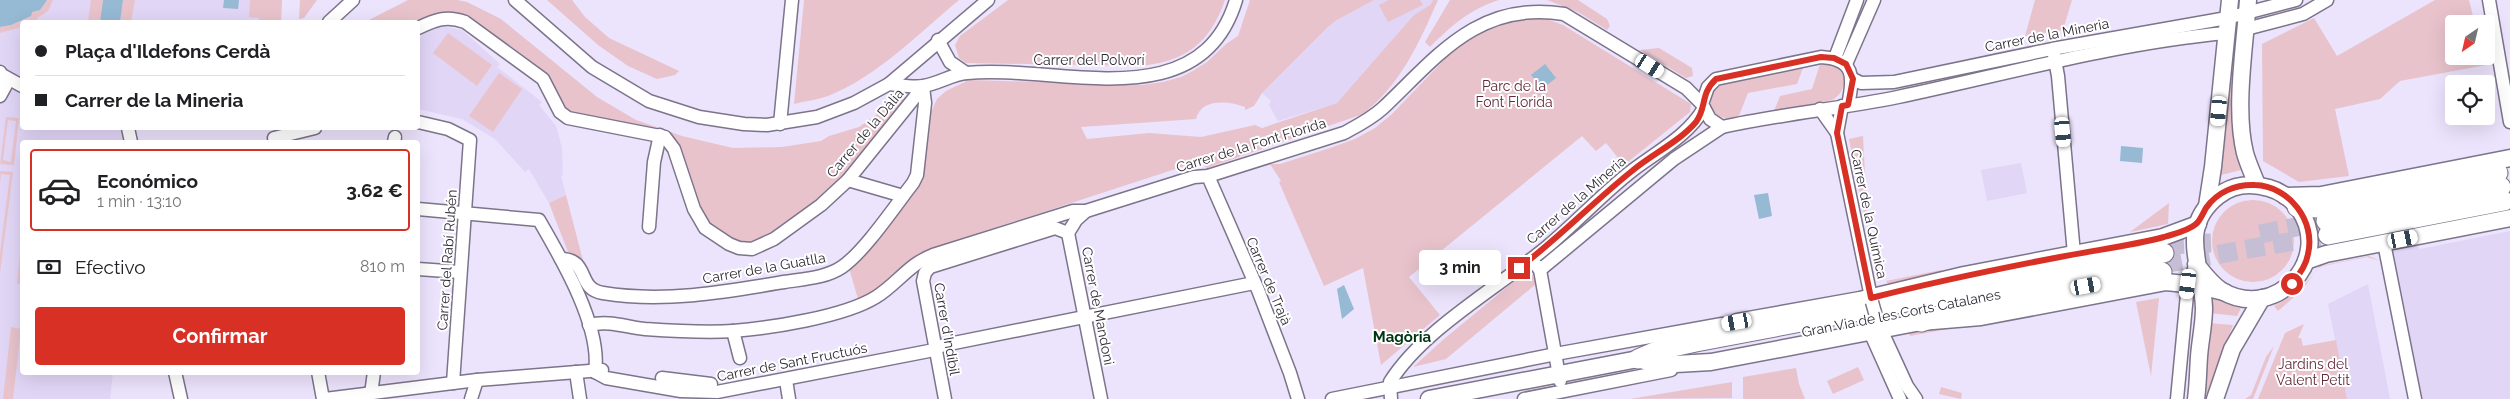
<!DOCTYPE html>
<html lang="es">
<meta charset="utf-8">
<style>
body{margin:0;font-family:Raleway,sans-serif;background:#f2f2f2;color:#202124;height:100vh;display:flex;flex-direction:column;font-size:19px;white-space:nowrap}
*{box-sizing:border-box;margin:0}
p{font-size:16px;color:#757577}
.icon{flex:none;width:28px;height:28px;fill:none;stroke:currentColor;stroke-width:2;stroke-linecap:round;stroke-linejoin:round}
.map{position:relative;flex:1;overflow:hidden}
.sheet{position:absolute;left:20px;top:140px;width:400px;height:235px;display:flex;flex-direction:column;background:#fff;border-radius:5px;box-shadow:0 5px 20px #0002}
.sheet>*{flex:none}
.top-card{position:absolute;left:20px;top:20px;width:400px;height:110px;border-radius:5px;box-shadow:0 5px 20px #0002;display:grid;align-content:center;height:110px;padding:0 15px;background:#fff}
.needle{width:32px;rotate:214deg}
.buttons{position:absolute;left:2445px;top:15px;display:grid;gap:10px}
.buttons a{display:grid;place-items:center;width:50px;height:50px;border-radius:5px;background:#fff;box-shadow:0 5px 20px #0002;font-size:25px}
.end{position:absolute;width:22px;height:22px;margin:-11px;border:6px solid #d93025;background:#fff;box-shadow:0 0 0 2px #fff}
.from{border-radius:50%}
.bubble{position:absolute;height:35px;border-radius:5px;background:#fff;box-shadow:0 5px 20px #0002;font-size:16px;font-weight:700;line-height:35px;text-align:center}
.car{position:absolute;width:15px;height:30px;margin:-15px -8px;border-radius:6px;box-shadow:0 0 4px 1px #0007;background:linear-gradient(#fff 24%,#345 0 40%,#fff 0 76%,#345 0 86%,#fff 0)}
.top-card b{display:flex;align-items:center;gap:18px;height:48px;font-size:19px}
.top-card b+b{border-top:1px solid #e0e0e0}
.top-card i{width:12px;height:12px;background:#202124}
ul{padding:9px 0 0;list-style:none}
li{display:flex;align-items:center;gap:15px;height:82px;margin:0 10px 8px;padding:0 5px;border:2px solid transparent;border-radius:5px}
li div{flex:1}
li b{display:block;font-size:19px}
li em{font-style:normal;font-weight:700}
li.active{border-color:#d93025}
li>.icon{width:45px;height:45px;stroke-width:1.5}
.pay{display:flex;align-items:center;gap:12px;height:55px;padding:0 15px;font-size:19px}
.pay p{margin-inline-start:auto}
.button{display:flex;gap:10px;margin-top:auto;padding:10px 15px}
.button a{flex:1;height:58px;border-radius:5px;background:#d93025;color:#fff;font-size:20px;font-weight:700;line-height:58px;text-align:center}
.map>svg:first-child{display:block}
.built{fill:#e1d6f6}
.green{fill:#e8c3cc;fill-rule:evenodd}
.water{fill:#96b9d4}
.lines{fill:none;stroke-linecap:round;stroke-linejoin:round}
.highway-tunnel{stroke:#c6bed4;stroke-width:19;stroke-dasharray:19 9;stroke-linecap:butt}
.minor-casing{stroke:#7c748a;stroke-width:15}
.major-casing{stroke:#7c748a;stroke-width:19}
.highway-casing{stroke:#7c748a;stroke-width:21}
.minor{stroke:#fff;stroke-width:12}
.major{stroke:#fff;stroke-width:16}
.highway{stroke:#fff;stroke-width:19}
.minor-bridge-casing{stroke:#7c748a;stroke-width:15;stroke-linecap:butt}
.minor-bridge{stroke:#fff;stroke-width:12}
.route{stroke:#d93025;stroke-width:6}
.labels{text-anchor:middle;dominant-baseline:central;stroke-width:4;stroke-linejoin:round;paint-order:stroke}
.street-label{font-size:14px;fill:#2f2b35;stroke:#fff}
.park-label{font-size:14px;fill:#622a3c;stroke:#fff}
.neighbourhood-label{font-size:15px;font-weight:bold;fill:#003514;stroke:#fff}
</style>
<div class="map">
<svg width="2510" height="399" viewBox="0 0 2510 399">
<rect width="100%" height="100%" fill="#ece3fc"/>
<g class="built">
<path d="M0 0H282L281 22H22V128H125L123 142H22V372L113 373 110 399H0Z"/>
<path d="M1374 0H1433L1430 5 1414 15 1346 97 1337 103 1278 121 1269 105 1271 101 1262 93 1328 27 1337 20Z"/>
<path d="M446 27 462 30 500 64 497 67 542 102 539 105 556 126 562 148 563 175 561 176 566 195 549 203 529 169 525 172 495 139 462 119 418 109V34L431 28Z"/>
<path d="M2021 163 2027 193 1987 201 1981 170Z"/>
<path d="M2510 231V399H2420L2392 252 2417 246 2420 249Z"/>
<path d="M2368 284 2390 399H2347L2328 304Z"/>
</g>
<g class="green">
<path d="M47 0H53L48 11 37 18V22H22V27L0 33V27L11 25 31 16V12L40 10Z"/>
<path d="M91 0H103L100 22H88Z"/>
<path d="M123 0H135L131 22H120Z"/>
<path d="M250 0H282L281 22H259V18L249 17Z"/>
<path d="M300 0H317L304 18 299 19Z"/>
<path d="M408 0H457L467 2 501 19 597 97 636 120 682 136 733 148 782 147 821 141 829 136 859 127 900 98 905 97 901 104 849 168 811 209 784 228 750 243 730 239 706 222 673 138 570 116 559 106 547 77 458 14 418 22H365Z"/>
<path d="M547 0H572L585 17 609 38 679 71 675 75 657 79 628 66 598 45Z"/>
<path d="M804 0H959C918 34 878 76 828 96 817 100 805 101 794 104Z"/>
<path d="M1008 0H1225C1210 44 1184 62 1139 66L966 63 959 58 955 45 960 36Z"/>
<path d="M1250 0H1374L1337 20 1328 27 1262 93 1254 106 1245 110V107C1229 101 1201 98 1196 119L1081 127 1087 139 1149 133 1201 137 1255 125 1262 128 1337 103 1414 15 1430 5 1433 0H1438C1419 43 1401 84 1363 114L1207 168 1200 161 927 250C900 263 887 288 858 299L849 268 898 207 925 143 931 112 937 99 946 91 969 80 1142 85 1163 82 1181 77 1191 72 1207 62 1226 44 1238 36Z"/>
<path d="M1389 0H1420L1423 5 1388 22 1379 5Z"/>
<path d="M1450 0H1499C1470 9 1451 26 1430 47L1425 42Z"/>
<path d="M1547 0H1578L1607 19 1610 26 1607 30 1578 12Z"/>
<path d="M2035 0H2072L2063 30 2025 36Z"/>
<path d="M2435 0H2469L2475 24H2454V56H2484L2486 65 2400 81 2380 99 2335 109 2349 176 2299 182 2263 161 2262 44 2314 18 2337 56Z"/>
<path d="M1505 18H1544L1563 25 1691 104 1690 112 1624 165 1606 143 1596 151 1582 136 1409 277 1440 315 1381 365 1363 268 1324 286 1279 182 1281 181 1270 164H1280L1330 148 1355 139 1375 128 1392 114 1464 39Z"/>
<path d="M448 33 492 65 477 86 433 53Z"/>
<path d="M1659 48 1692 68 1693 76 1686 78 1640 50Z"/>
<path d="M2238 57 2245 169 2221 175 2232 58Z"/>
<path d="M1828 63C1848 68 1849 91 1832 100L1774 111 1780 96 1812 89 1820 64Z"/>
<path d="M1803 68 1797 84 1748 93 1738 118C1720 121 1705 112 1712 92L1723 83Z"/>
<path d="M499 73 522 89 493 132 469 116Z"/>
<path d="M6 117 19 118 14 165 0 164ZM8 120 16 121 11 162 3 160Z"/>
<path d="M1863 136 1867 214H1864L1849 139Z"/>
<path d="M0 171 13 172 0 273V253L10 175 1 174 0 184Z"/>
<path d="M566 195 589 284 577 257 568 252 549 203Z"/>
<circle cx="2253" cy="241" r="41"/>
<path d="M2169 203 2168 224 2130 232Z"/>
<path d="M22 236V284H17Z"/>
<path d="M2369 256 2380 261 2367 257 2323 266 2317 269 2302 290 2278 311 2274 306 2298 292 2320 266Z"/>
<path d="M1941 270V274L1889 285 1886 281Z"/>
<path d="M1530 273 1533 275 1536 284 1446 359 1413 367 1444 339 1523 274Z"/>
<path d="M2210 294 2225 303 2241 308 2237 316 2209 313Z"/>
<path d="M2159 298 2151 376 2136 302Z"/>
<path d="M2208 323 2233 325 2208 393 2201 396Z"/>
<path d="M2304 324 2298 338H2301L2303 346 2336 340 2347 399H2258L2285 333Z"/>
<path d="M1953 325V328L1910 336 1908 331Z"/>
<path d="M11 327 21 329 13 399H3Z"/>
<path d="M2274 346 2253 399H2245L2251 395 2266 357Z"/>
<path d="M1858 367 1864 380 1833 394 1827 381Z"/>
<path d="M1796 368 1799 384 1805 399H1743V377Z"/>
<path d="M1732 382V398L1630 399Z"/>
<path d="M1941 387 1962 393 1961 399 1939 394Z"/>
</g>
<g class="water">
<path d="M0 0H47L40 10 32 12 31 16 11 25 0 27Z"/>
<path d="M103 0H123L120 22H100Z"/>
<path d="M224 0H239L238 9 223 8Z"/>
<path d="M1545 64 1556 78 1543 88 1531 75Z"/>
<path d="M2121 146 2143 148 2142 163 2120 161Z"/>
<path d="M1768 193 1772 216 1759 219 1754 195Z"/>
<path d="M1344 285 1354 309 1342 319 1337 289Z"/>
</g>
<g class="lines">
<g class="highway-tunnel">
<path d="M2260 234 2326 221"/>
<path d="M2165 245 2211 243"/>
<path d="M2163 264 2328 235"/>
</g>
<defs>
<g id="minor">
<path d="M515 0 592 67 649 101 699 117 744 124 767 125 817 117 854 103 889 84 988 0"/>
<path d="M2489 0 2510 122"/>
<path d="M329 22 353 0"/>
<path d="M418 28C435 20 446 15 465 22L543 79 560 112 568 118 665 137 674 149 694 209 705 228 729 244 739 248 752 249 774 239 821 205 848 180 923 87"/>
<path d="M2246 29 2303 14 2327 0"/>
<path d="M938 40 950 62 966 73"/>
<path d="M2054 55 2058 76 2074 254"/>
<path d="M1835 58 1857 0"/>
<path d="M1846 64 1874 0"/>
<path d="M0 72 6 85 0 96"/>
<path d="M4 76 22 86"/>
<path d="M1853 79 1861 83 1894 82 2052 49 2227 18 2296 0"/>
<path d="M889 84C900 85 913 88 923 86 938 84 952 74 967 73 1057 64 1200 120 1236 0"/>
<path d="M1848 105C1854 77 1855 59 1821 57L1716 79 1708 87 1702 104 1710 119 1722 127C1780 114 1839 109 1898 97 2007 74 2116 43 2226 33"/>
<path d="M1842 106 1837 133 1872 302"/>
<path d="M1820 109 1837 133"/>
<path d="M418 122 448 129 470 140 453 383"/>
<path d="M780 124 792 0"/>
<path d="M128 128 131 142"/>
<path d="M274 138 315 128"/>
<path d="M394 142 395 137"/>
<path d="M1208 176 1258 290 1290 373 1298 399"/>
<path d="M848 180 903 196"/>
<path d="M418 209 539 220C561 258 602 327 595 372"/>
<path d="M649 227 654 162 660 135"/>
<path d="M1068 233 1076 220 1086 211"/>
<path d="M2384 243 2415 399"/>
<path d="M561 259C590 259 576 289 603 293 663 303 725 292 784 282 803 279 826 278 842 267 865 251 895 206 913 183L917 175 925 103 923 87"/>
<path d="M1536 265 1540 270 1560 381"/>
<path d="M418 269 460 272"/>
<path d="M1540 270 1674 159 1722 127"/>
<path d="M1878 323 1907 386 1916 399"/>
<path d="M589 325C609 320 626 327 645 329 674 331 704 333 733 331 770 328 844 317 876 297 897 284 909 264 933 255L1073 211H1086L1194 177 1208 176 1344 133C1357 126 1371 119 1383 108 1436 58 1478 0 1564 14L1686 88 1702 104"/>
<path d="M733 331 740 358"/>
<path d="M1870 332 1900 399"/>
<path d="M175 372 181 399"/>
<path d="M318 372 323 399"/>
<path d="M576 372 580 399"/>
<path d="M595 372 606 378 681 391 717 392 929 351 944 345 1254 283"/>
<path d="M662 378 711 384"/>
<path d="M786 380 789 399"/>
<path d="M371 394 374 372"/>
<path d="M325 399 477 380 602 370"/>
<path d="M471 399 477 380"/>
<path d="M945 399 923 281 925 273 930 267 1055 228 1068 233 1101 399"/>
<path d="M1332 399 1561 353 1722 324"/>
<path d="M1391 399 1390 382C1423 329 1500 286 1548 246 1577 222 1603 193 1633 170 1658 151 1688 136 1704 108"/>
<path d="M1524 399 1671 370"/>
<path d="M2177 399 2188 284 2196 264"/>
</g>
<g id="major">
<path d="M2248 0C2245 45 2234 109 2245 153 2248 164 2253 174 2257 185"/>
<path d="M2285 196 2321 195 2510 158"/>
<path d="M2207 206 2213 167 2230 0"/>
<path d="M2306 261 2326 254 2510 218"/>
<path d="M2196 264C2204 274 2211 284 2222 291 2275 322 2334 260 2299 209 2292 199 2280 191 2269 188 2252 183 2233 184 2218 196 2177 228 2203 267 2204 308 2204 325 2200 341 2199 357 2198 371 2198 385 2196 399"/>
<path d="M1713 331 1731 327 1737 322 1860 300 1964 275 2163 237 2198 224"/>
<path d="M1429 399 1638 359 1658 365 1711 362 1921 322 1981 317 2166 282 2195 285 2224 292"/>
<path d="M2215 399 2232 349 2262 298"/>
</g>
<g id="highway">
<path d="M2297 207 2318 208 2498 173"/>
<path d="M2326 221 2501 187"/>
<path d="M2328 235 2504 201"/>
<path d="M1921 322 1952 311 2162 272"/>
<path d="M1638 359 1659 350 1696 342 2164 253"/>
</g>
</defs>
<use href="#minor" class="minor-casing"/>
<use href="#major" class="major-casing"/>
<use href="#highway" class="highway-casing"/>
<use href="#minor" class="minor"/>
<use href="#major" class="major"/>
<use href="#highway" class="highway"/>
<defs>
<path id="minor-bridge" d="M1872 302 1878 323"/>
</defs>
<use href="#minor-bridge" class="minor-bridge-casing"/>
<use href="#minor-bridge" class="minor-bridge"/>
</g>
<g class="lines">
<path class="route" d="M1519 268C1559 238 1593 202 1632 171 1652 154 1679 142 1696 122 1707 107 1700 94 1716 79L1821 57 1834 58 1846 64 1853 79 1848 105 1842 106 1837 133 1871 298C1934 282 1997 269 2060 257 2095 250 2131 246 2164 237 2174 234 2188 231 2196 224 2200 221 2203 213 2206 208 2217 192 2236 184 2255 185 2289 186 2316 221 2308 254 2306 266 2299 274 2292 284"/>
</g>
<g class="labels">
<g class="street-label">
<text transform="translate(2047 35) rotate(-11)">Carrer de la Mineria</text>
<text x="1089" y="60">Carrer del Polvorí</text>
<text transform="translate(865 133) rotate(-50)">Carrer de la Dàlia</text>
<text transform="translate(1251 145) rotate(-17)">Carrer de la Font Florida</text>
<text transform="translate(1576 200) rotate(-41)">Carrer de la Mineria</text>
<text transform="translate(1869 214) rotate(78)">Carrer de la Química</text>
<text transform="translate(447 260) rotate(-86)">Carrer del Rabí Rubén</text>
<text transform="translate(764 268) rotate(-10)">Carrer de la Guatlla</text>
<text transform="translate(1269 281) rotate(67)">Carrer de Trajà</text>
<text transform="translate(1098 306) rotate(79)">Carrer de Mandoni</text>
<text transform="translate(1901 313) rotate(-11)">Gran Via de les Corts Catalanes</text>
<text transform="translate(947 329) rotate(80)">Carrer d'Indíbil</text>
<text transform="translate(792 362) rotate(-11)">Carrer de Sant Fructuós</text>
</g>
<g class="park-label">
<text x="1514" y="86">Parc de la<tspan x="1514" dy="16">Font Florida</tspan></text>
<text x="2313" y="364">Jardins del<tspan x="2313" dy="16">Valent Petit</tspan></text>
</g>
<g class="neighbourhood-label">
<text x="1402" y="337">Magòria</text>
</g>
</g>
</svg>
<div class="buttons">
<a><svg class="needle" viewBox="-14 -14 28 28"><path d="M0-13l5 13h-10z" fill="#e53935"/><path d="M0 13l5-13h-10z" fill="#757577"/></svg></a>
<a><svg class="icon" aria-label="locate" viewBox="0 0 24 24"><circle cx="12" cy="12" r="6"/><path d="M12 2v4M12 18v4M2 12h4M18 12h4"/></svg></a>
</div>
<i class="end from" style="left:2292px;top:284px"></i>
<i class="end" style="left:1519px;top:268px"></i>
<div class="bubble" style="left:1419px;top:250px;width:82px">3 min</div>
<i class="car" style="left:1650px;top:66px;rotate:122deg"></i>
<i class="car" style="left:2219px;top:111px;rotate:185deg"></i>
<i class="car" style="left:2063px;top:132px;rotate:175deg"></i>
<i class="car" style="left:2403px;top:239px;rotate:79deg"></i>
<i class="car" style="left:2188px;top:284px;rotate:187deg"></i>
<i class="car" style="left:2086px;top:286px;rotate:80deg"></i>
<i class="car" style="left:1737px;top:322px;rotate:260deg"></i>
<div class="top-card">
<b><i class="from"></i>Plaça d'Ildefons Cerdà</b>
<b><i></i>Carrer de la Mineria</b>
</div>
<section class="sheet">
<ul>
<li class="active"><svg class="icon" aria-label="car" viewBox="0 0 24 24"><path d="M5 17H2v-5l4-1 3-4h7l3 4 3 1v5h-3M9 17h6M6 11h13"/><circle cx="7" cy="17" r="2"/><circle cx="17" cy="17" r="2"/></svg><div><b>Económico</b><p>1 min · 13:10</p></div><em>3.62 €</em></li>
</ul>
<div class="pay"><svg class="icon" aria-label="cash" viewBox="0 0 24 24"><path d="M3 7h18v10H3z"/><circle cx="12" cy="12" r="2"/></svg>Efectivo<p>810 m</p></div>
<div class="button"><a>Confirmar</a></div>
</section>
</div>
